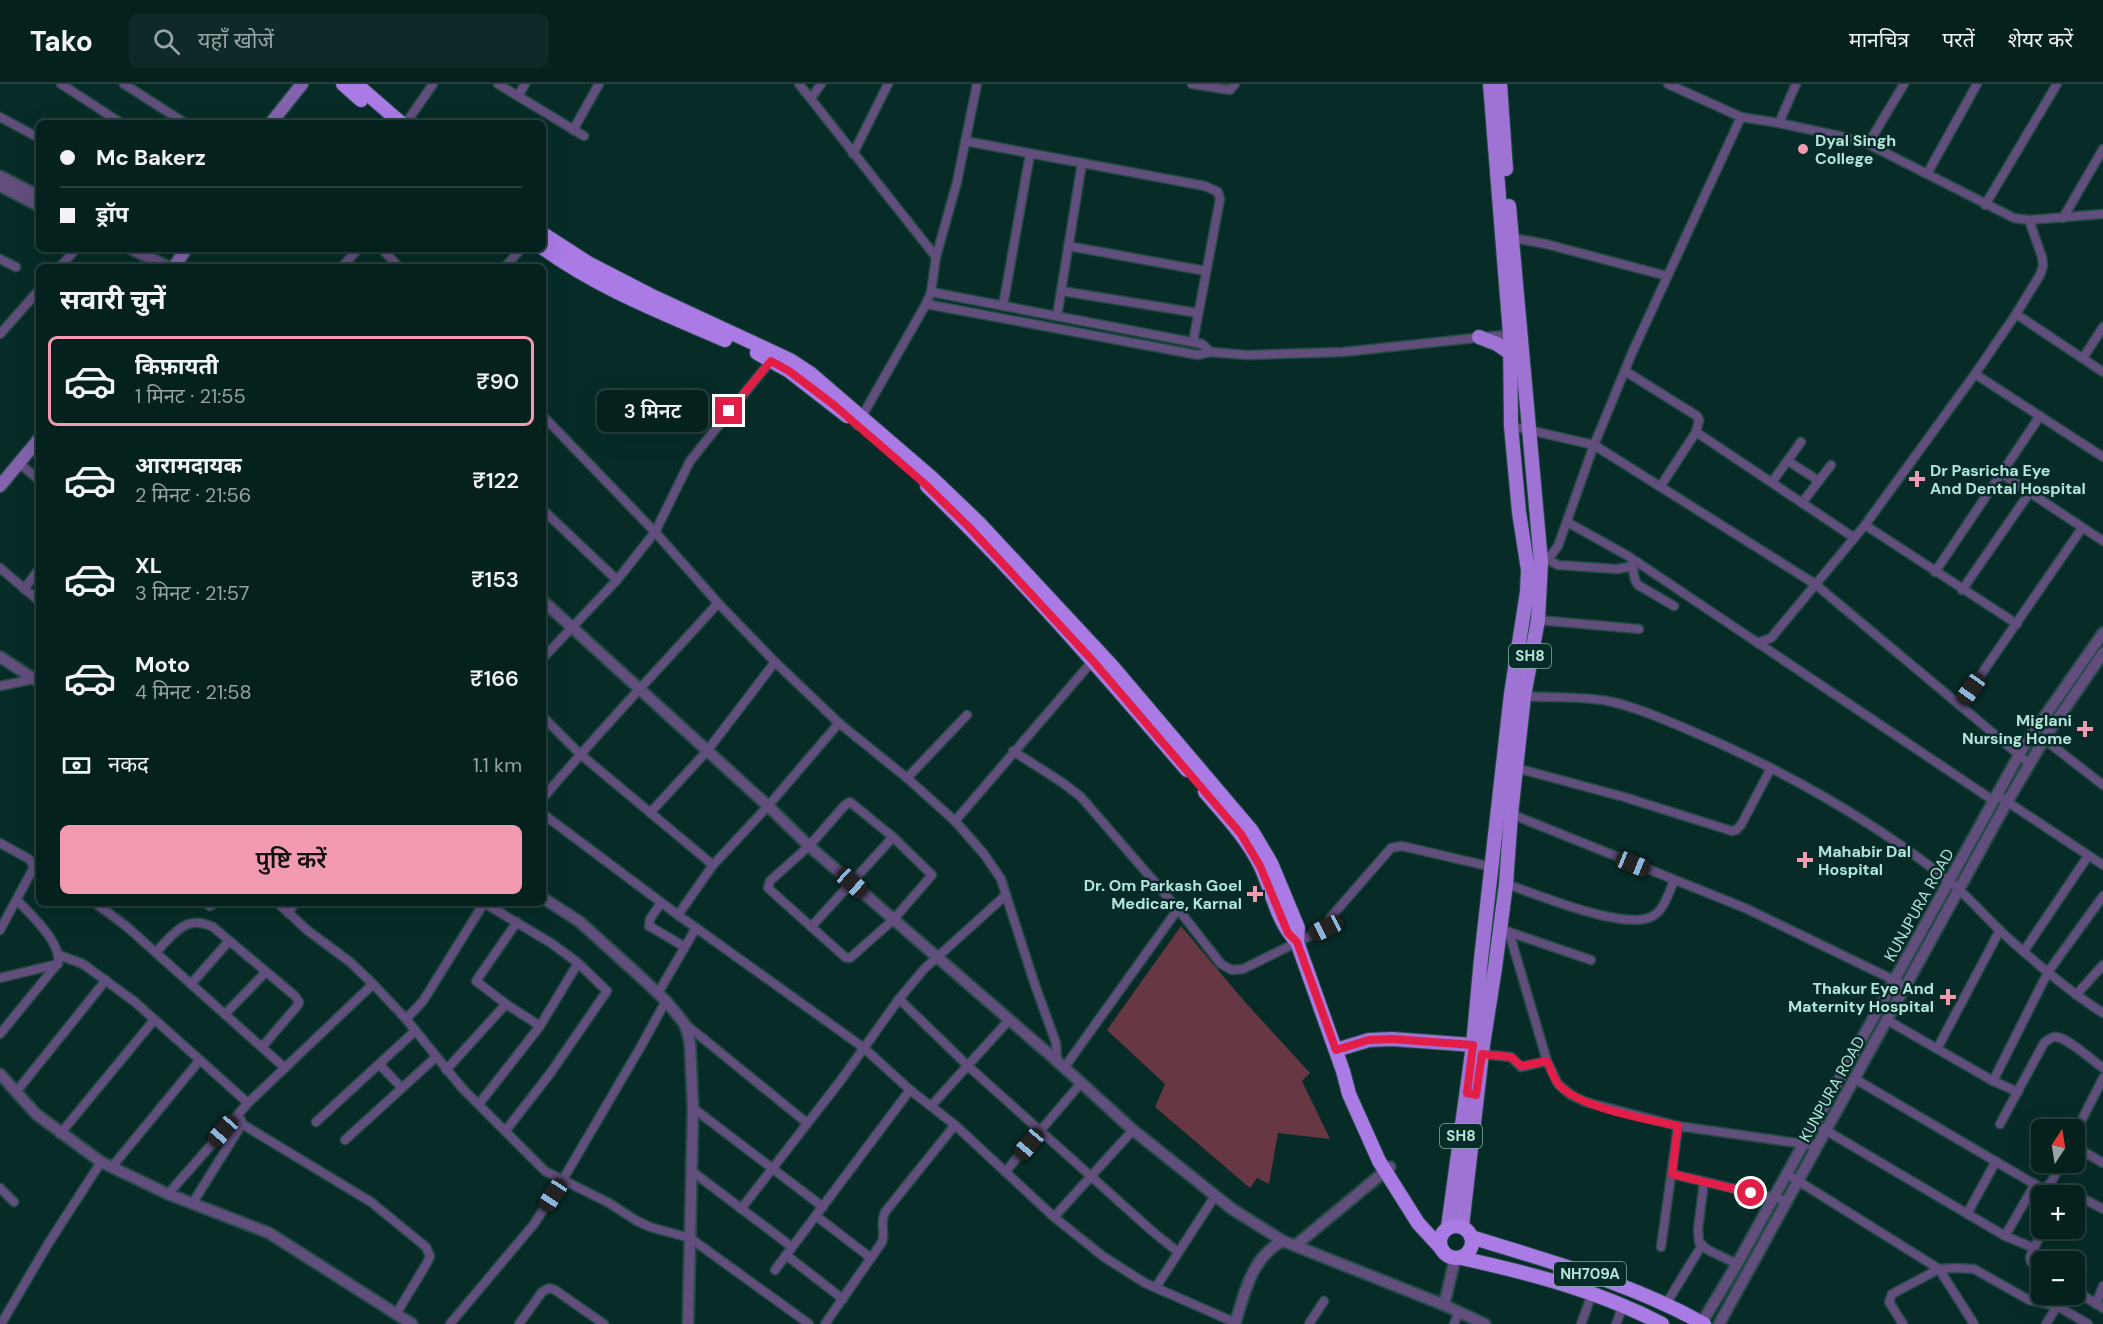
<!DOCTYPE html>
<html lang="hi">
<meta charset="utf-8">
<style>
body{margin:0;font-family:"DM Sans","Noto Sans Devanagari",sans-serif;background:#0e2927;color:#f1f3f6;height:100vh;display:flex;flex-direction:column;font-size:22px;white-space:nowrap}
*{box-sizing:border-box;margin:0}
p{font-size:20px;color:#97a3a4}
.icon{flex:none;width:33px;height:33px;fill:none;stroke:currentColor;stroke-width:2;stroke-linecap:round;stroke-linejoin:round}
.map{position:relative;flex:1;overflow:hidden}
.panel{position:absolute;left:36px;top:180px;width:510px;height:642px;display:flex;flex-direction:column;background:#05211e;border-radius:9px;box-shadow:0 6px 24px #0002,0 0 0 2px #263e3c}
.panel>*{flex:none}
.hud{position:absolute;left:36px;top:36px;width:510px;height:132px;border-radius:9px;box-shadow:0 6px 24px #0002,0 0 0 2px #263e3c;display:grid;align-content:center;height:132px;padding:0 24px;background:#05211e}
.needle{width:39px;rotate:12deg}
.fabs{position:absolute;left:2031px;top:1035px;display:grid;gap:12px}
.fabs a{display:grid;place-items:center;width:54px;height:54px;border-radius:9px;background:#05211e;box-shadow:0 6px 24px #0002,0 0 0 2px #263e3c;font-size:30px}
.end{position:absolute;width:27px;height:27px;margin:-14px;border:8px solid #e11d48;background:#fff;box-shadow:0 0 0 3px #fff}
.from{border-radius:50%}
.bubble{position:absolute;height:42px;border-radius:9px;background:#05211e;box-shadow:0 6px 24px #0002,0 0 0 2px #263e3c;font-size:20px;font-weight:600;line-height:42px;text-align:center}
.car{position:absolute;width:18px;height:36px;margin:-18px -9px;border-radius:8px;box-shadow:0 0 4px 2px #0007;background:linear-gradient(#222 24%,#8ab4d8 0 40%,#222 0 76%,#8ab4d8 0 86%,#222 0)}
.hud b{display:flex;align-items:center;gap:21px;height:57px;font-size:22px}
.hud b+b{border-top:2px solid #263e3c}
.hud i{width:15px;height:15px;background:#f1f3f6}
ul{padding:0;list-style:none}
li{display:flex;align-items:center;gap:18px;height:90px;margin:0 12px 9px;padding:0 12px;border:3px solid transparent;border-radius:9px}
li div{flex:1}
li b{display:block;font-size:22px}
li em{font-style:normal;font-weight:600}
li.active{border-color:#f19ab0}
li>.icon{width:54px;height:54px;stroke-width:1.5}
h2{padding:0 24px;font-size:27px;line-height:72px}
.pay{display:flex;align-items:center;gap:15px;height:66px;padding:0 24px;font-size:22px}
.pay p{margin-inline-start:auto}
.button{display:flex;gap:12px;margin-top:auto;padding:12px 24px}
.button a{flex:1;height:69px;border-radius:9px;background:#f19ab0;color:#111;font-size:24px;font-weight:600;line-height:69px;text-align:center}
header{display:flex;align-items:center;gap:36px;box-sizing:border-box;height:84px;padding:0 30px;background:#05211e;border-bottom:2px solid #263e3c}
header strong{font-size:28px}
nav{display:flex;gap:33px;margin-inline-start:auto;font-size:21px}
.search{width:420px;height:54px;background:#0e2927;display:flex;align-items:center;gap:15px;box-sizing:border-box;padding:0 21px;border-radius:9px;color:#97a3a4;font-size:22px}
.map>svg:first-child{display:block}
.green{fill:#683744}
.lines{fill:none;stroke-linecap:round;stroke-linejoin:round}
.minor-casing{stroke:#234a45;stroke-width:11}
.tertiary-casing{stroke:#234a45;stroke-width:14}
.secondary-casing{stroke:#234a45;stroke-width:15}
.primary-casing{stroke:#234a45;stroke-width:16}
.trunk-casing{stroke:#234a45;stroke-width:16}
.minor{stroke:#624e7d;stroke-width:8}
.tertiary{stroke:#624e7d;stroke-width:10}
.secondary{stroke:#8463ae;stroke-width:12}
.primary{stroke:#9e73d4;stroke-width:14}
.trunk{stroke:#aa7ae5;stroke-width:14}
.route{stroke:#e11d48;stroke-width:8}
.poi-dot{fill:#f19ab0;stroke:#072c28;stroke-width:2}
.labels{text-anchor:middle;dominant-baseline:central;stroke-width:5;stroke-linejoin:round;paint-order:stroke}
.shield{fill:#072c28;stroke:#7faea6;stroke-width:1.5}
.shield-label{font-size:15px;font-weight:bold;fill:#b3e5dc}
.poi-label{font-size:16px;font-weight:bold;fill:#b3e5dc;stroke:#072c28;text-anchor:start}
.street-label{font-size:16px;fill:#b3e5dc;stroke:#072c28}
</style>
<header>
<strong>Tako</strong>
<div class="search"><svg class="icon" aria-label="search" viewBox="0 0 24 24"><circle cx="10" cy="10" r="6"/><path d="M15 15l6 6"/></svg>यहाँ खोजें</div>
<nav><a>मानचित्र</a><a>परतें</a><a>शेयर करें</a></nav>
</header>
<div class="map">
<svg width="2103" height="1240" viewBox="0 0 2103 1240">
<rect width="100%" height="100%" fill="#072c28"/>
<path class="green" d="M1181 842 1245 918 1310 989 1302 997 1330 1055 1278 1049 1269 1100 1257 1094 1250 1104 1155 1023 1165 1000 1107 946Z"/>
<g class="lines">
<defs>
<g id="minor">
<path d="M61 0 121 39"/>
<path d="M124 0 185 39"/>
<path d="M498 0 584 52"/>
<path d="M799 0 936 173"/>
<path d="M1192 0 1230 6 1235 0"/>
<path d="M1668 0 1741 33 1779 39 1840 52 1868 60 2014 134 2029 136 2103 130"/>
<path d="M518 12 525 0"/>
<path d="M811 14 821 0"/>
<path d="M0 33 39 54"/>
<path d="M406 39 433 0"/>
<path d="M1779 39 1796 0"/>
<path d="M573 46 599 0"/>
<path d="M965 57 1205 102 1218 108 1220 115 1193 258"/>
<path d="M1868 60 1904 0"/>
<path d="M853 70 888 0"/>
<path d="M1927 90 1977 0"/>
<path d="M1985 121 2057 0"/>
<path d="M2063 134 2103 65"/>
<path d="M1508 153 1546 160 1667 192"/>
<path d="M1068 162 1206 187"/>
<path d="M382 165 399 183"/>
<path d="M0 175 16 183"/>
<path d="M60 183 76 165"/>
<path d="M342 183 358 165"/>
<path d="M505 183 521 165"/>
<path d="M1061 207 1198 229"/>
<path d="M931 208 1202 260 1211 268"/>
<path d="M926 220 1198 271 1211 268 1247 271 1343 268 1513 250"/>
<path d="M1003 222 1030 70"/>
<path d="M2016 230 2103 288"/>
<path d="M1057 232 1082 79"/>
<path d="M0 250 39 206"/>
<path d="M2083 274 2103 243"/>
<path d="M1625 287 1697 332 1699 336 1696 348 1660 403"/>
<path d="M1975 290 2103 373"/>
<path d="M543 332 655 448 718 519 775 578 839 639 907 694 955 737 984 770 1001 795 1006 811 1034 898 1056 959 1057 977"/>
<path d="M857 341 926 220 931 208 936 173 957 98 977 0"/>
<path d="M1511 342 1594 361 1815 500 2030 680"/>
<path d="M1696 348 1853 453"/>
<path d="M1788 377 1819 397"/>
<path d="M20 380 39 396"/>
<path d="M2002 390 2103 457"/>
<path d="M1772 398 1801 358"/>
<path d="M1802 419 1831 381"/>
<path d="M543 426 617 496"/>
<path d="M1567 438 1628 472 1994 717"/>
<path d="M1865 441 2017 540"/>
<path d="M1546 475 1558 481 1617 485 1628 483 1637 478"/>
<path d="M1541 478 1552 470 1558 462 1594 361 1632 269 1741 33"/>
<path d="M1632 480 1635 496 1638 501 1674 522"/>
<path d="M0 484 39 517"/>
<path d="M1935 488 2040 332"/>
<path d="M24 505 39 485"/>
<path d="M1962 506 2030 408"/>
<path d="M1538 536 1639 545"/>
<path d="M1757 559 1771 554 1865 441 1975 290 2016 230 2040 191 2043 182 2042 173 2029 136"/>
<path d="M543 574 617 496 655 448 690 377 773 274"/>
<path d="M0 602 34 595"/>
<path d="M1522 612C1550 614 1580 612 1608 617 1636 623 1663 635 1689 646 1781 685 1870 735 1948 796 1969 813 1987 835 2007 853 2037 880 2069 907 2103 929"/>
<path d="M1960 621 2082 444"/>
<path d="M543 633 580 670 713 781"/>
<path d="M2044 655 2103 701"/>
<path d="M1013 667 1063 699 1081 713 1178 825 1221 880 1232 886 1243 885 1326 844 1330 834 1391 764 1402 762 1492 783"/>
<path d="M1516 684 1624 713 1732 747 1736 746 1741 741 1771 684"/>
<path d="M907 694 967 631"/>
<path d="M1997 711 2103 781"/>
<path d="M543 714C599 647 660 584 718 519"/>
<path d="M850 718 893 753 932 791 893 836 850 874 845 873 768 804 770 797 809 762 845 721Z"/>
<path d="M650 729 707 667 775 578"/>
<path d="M543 730 678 831 864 964 910 1006 955 1041 1054 1133 1104 1173 1145 1199 1236 1239"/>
<path d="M1511 730 1745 824 1898 898"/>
<path d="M955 737 1095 574"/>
<path d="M0 759 29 775 34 783 0 846"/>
<path d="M1506 800C1537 810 1625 848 1653 832 1664 826 1669 808 1674 797"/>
<path d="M95 819 126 842 285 984"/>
<path d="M206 819 210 822 215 819"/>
<path d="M278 819 307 846 350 878 373 900 406 935 462 1004 545 1087 609 1119 637 1137 650 1143 690 1154 809 1240"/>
<path d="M484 819 551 859 578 879 607 907 549 991 506 1046"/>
<path d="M661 819 650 835 649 842 685 863"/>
<path d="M288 829 295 819"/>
<path d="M678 831 713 781 768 722 839 639"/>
<path d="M517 838 476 897 506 920 540 942"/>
<path d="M811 843 893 753"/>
<path d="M1506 847 1591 876"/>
<path d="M1509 848 1547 977 1558 1000 1571 1011 1586 1018 1678 1042 1818 1062"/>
<path d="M2024 867 2088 772"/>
<path d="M156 868C175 849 185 830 213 843L295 912 299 918 298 921 262 963"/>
<path d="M59 871 83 880 135 918 248 1019 168 1110"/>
<path d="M0 894 58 880"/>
<path d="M191 900 229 857"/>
<path d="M658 909 696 844"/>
<path d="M2076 911 2103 881"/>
<path d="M899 915 968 982 1152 1147 1178 1168"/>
<path d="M225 930 266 888"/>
<path d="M406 935 423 917 484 819"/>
<path d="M1887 936 1993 997 2018 1008"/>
<path d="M684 939 807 1039"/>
<path d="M0 950 58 879C62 859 31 831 17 816"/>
<path d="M1937 965 2000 846"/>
<path d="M1482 970 1511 973 1521 983 1547 977"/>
<path d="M379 980 401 1003"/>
<path d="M1064 984 1178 825"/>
<path d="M446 986 506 920"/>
<path d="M1855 995 2041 1104C2052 1104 2056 1088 2061 1078"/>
<path d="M1993 997 2048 888 2103 812"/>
<path d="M16 1008 106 896"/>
<path d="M248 1019 373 900"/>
<path d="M479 1020 540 942 578 879"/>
<path d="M931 1022 1009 936"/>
<path d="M693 1024 823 1123"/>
<path d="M316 1038 415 947"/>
<path d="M242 1040 371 1118 426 1163 430 1172 427 1179 396 1230"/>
<path d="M1815 1040 2005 1152 2034 1164 2030 1173 2031 1178 2042 1184"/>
<path d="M2000 1040 2044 959C2048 956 2052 952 2057 953 2069 955 2093 977 2103 984"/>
<path d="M60 1050 154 936"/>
<path d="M2074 1051 2103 994"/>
<path d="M345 1056 436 973"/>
<path d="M2074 1062 2103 1079"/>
<path d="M111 1084 199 977"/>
<path d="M693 1088 792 1163"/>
<path d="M1005 1088 1081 999"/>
<path d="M1672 1090 1787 1117"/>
<path d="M1787 1090 1939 1185 1974 1240"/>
<path d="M1704 1098 1698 1145 1699 1158 1708 1166 1737 1180"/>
<path d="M0 1104 14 1118"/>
<path d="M2047 1112 2048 1109"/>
<path d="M2071 1112 2073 1109 2103 1125"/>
<path d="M192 1120 242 1040 241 1036"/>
<path d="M2042 1123V1126"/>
<path d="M741 1125 841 996 899 915 924 885 1006 811"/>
<path d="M1967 1130 1996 1077"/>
<path d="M816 1132 871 1174"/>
<path d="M1054 1133 1133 1046"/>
<path d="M2005 1152 2035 1100"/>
<path d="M1661 1163 1678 1042"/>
<path d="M2034 1164 2044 1144"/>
<path d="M786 1171 843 1215"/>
<path d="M775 1186 910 1006"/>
<path d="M1156 1203 1215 1112"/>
<path d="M2074 1206 2103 1224"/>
<path d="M1666 1220 1702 1161"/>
<path d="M2096 1220 2103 1202"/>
<path d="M1 1240 48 1160 101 1078"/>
<path d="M450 1240 534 1140 562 1097 640 964 666 917"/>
<path d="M519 1240 542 1208 549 1204 555 1206 604 1240"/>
<path d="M825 1240 882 1158C886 1147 879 1141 885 1128L955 1041"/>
<path d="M1309 1240 1324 1217"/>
<path d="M1454 1240 1459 1228"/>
<path d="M1581 1240 1592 1210"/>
<path d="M1616 1240 1623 1222"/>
<path d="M1903 1240 1889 1218 1892 1210 1939 1185 1956 1184 1974 1185 2029 1216 2057 1222 2088 1240"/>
<path d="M2046 1240 2057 1222"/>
</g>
<g id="tertiary">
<path d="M0 92 39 112"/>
<path d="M0 102 39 122"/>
<path d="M131 165 169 183"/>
<path d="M543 517 768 722 809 762 1057 977 1133 1046 1232 1125 1283 1157 1444 1221 1485 1240"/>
<path d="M0 573 39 598"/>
<path d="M543 814 580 838 645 897 666 917 684 939 688 950 690 961 693 1024 688 1240"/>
<path d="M0 990 36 1030 101 1078 168 1110 269 1149 412 1240"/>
<path d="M1296 1161 1390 1083"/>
<path d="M1444 1221 1455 1175"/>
<path d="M1235 1240C1244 1210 1252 1172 1283 1157"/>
<path d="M1701 1240 1737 1180 2024 662 2103 549"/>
<path d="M1719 1240 2007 718 2046 652 2103 569"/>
</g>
<g id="secondary">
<path d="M271 39 302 0"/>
<path d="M174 183 186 165"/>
<path d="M0 402 39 355"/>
</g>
<g id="primary">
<path d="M1500 0 1506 85"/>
<path d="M1479 253 1497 260 1510 269"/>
<path d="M1336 966 1369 956 1392 955 1473 961"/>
<path d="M1462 1142 1483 961 1495 884 1506 800 1511 730 1524 612 1538 536 1541 478 1509 122"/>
<path d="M1448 1143 1473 961 1481 875 1511 610 1527 508 1528 486 1519 428 1511 342 1510 250 1490 0"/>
</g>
<g id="trunk">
<path d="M343 0 361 16"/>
<path d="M356 0 401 39"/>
<path d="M543 150 588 179 650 211 790 276 810 289 932 394 979 439 1112 582 1252 747 1271 779 1298 844 1297 858 1343 987 1349 1010 1379 1077 1418 1139 1440 1163"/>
<path d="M543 164C598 204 663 229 725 256"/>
<path d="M757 269 789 287 847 332"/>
<path d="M927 402C1019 491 1103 588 1187 686"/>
<path d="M1205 708C1225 731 1247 754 1261 783 1272 807 1277 838 1297 858"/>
<circle cx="1456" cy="1158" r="16"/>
<path d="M1471 1153C1551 1178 1631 1199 1704 1240"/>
<path d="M1461 1174C1530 1189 1599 1207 1662 1240"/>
</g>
</defs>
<use href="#minor" class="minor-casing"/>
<use href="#tertiary" class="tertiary-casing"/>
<use href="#secondary" class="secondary-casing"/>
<use href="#primary" class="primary-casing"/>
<use href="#trunk" class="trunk-casing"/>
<use href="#minor" class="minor"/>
<use href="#tertiary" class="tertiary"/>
<use href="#secondary" class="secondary"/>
<use href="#primary" class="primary"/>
<use href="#trunk" class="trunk"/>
</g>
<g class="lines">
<path class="route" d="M729 327 771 277 789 287 834 321 926 401 969 443 1093 577 1241 750 1260 782 1288 849 1297 858 1336 966 1369 956 1392 955 1473 961 1467 1009 1476 1011 1482 970 1511 973 1521 982 1547 977C1551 985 1553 995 1560 1002 1581 1024 1647 1035 1678 1042L1672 1090 1751 1109"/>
</g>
<g class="poi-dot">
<circle cx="1803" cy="65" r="6"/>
<path d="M1914 386h6v6h6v6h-6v6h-6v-6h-6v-6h6z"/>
<path d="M2082 636h6v6h6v6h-6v6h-6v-6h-6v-6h6z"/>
<path d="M1802 767h6v6h6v6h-6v6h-6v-6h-6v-6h6z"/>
<path d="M1252 801h6v6h6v6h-6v6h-6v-6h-6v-6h6z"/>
<path d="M1945 904h6v6h6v6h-6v6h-6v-6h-6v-6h6z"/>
</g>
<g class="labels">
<g class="shield">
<rect x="1509" y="560" width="42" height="24" rx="4.5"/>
<rect x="1440" y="1040" width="42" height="24" rx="4.5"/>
<rect x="1554" y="1178" width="72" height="24" rx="4.5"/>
</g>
<g class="shield-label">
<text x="1530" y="572">SH8</text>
<text x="1461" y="1052">SH8</text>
<text x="1590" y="1190">NH709A</text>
</g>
<g class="poi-label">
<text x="1815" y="56">Dyal Singh<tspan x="1815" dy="18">College</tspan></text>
<text x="1930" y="386">Dr Pasricha Eye<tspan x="1930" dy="18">And Dental Hospital</tspan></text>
<text x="2072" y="636" text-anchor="end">Miglani<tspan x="2072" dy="18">Nursing Home</tspan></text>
<text x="1818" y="767">Mahabir Dal<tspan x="1818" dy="18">Hospital</tspan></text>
<text x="1242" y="801" text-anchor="end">Dr. Om Parkash Goel<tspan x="1242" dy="18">Medicare, Karnal</tspan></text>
<text x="1934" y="904" text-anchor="end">Thakur Eye And<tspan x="1934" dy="18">Maternity Hospital</tspan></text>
</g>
<g class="street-label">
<text transform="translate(1919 821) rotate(-61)">KUNJPURA ROAD</text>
<text transform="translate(1832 1005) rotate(-61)">KUNPURA ROAD</text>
</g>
</g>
</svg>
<div class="fabs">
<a><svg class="needle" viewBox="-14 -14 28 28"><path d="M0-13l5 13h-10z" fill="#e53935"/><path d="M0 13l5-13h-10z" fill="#97a3a4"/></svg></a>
<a>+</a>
<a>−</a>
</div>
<i class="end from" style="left:1751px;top:1109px"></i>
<i class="end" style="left:729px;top:327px"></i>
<div class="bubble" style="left:597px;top:306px;width:111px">3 मिनट</div>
<i class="car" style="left:1971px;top:605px;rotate:215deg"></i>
<i class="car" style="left:1633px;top:780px;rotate:112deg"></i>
<i class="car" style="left:852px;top:799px;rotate:132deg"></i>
<i class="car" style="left:1326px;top:844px;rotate:244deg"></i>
<i class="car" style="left:223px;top:1047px;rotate:221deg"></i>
<i class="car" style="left:1029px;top:1060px;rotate:220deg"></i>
<i class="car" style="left:553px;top:1111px;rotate:213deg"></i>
<div class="hud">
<b><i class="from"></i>Mc Bakerz</b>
<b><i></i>ड्रॉप</b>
</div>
<section class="panel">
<h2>सवारी चुनें</h2>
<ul>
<li class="active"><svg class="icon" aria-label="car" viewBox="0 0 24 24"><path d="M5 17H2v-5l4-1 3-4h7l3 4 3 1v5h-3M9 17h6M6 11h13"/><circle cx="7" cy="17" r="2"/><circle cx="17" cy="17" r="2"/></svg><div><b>किफ़ायती</b><p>1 मिनट · 21:55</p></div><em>₹90</em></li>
<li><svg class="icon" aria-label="car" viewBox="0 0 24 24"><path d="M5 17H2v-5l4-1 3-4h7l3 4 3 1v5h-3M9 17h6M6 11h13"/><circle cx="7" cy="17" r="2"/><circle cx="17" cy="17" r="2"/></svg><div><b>आरामदायक</b><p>2 मिनट · 21:56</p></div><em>₹122</em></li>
<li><svg class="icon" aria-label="car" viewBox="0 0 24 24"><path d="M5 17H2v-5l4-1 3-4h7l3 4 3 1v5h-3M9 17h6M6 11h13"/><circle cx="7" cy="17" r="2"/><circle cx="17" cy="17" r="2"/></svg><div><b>XL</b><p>3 मिनट · 21:57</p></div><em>₹153</em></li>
<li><svg class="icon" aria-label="car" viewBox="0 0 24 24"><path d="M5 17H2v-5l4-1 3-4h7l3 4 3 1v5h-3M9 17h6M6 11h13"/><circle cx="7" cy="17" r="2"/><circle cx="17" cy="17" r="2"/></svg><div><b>Moto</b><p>4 मिनट · 21:58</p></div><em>₹166</em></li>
</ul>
<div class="pay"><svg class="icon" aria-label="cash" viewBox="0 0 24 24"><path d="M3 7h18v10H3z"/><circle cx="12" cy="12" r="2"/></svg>नकद<p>1.1 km</p></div>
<div class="button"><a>पुष्टि करें</a></div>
</section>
</div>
